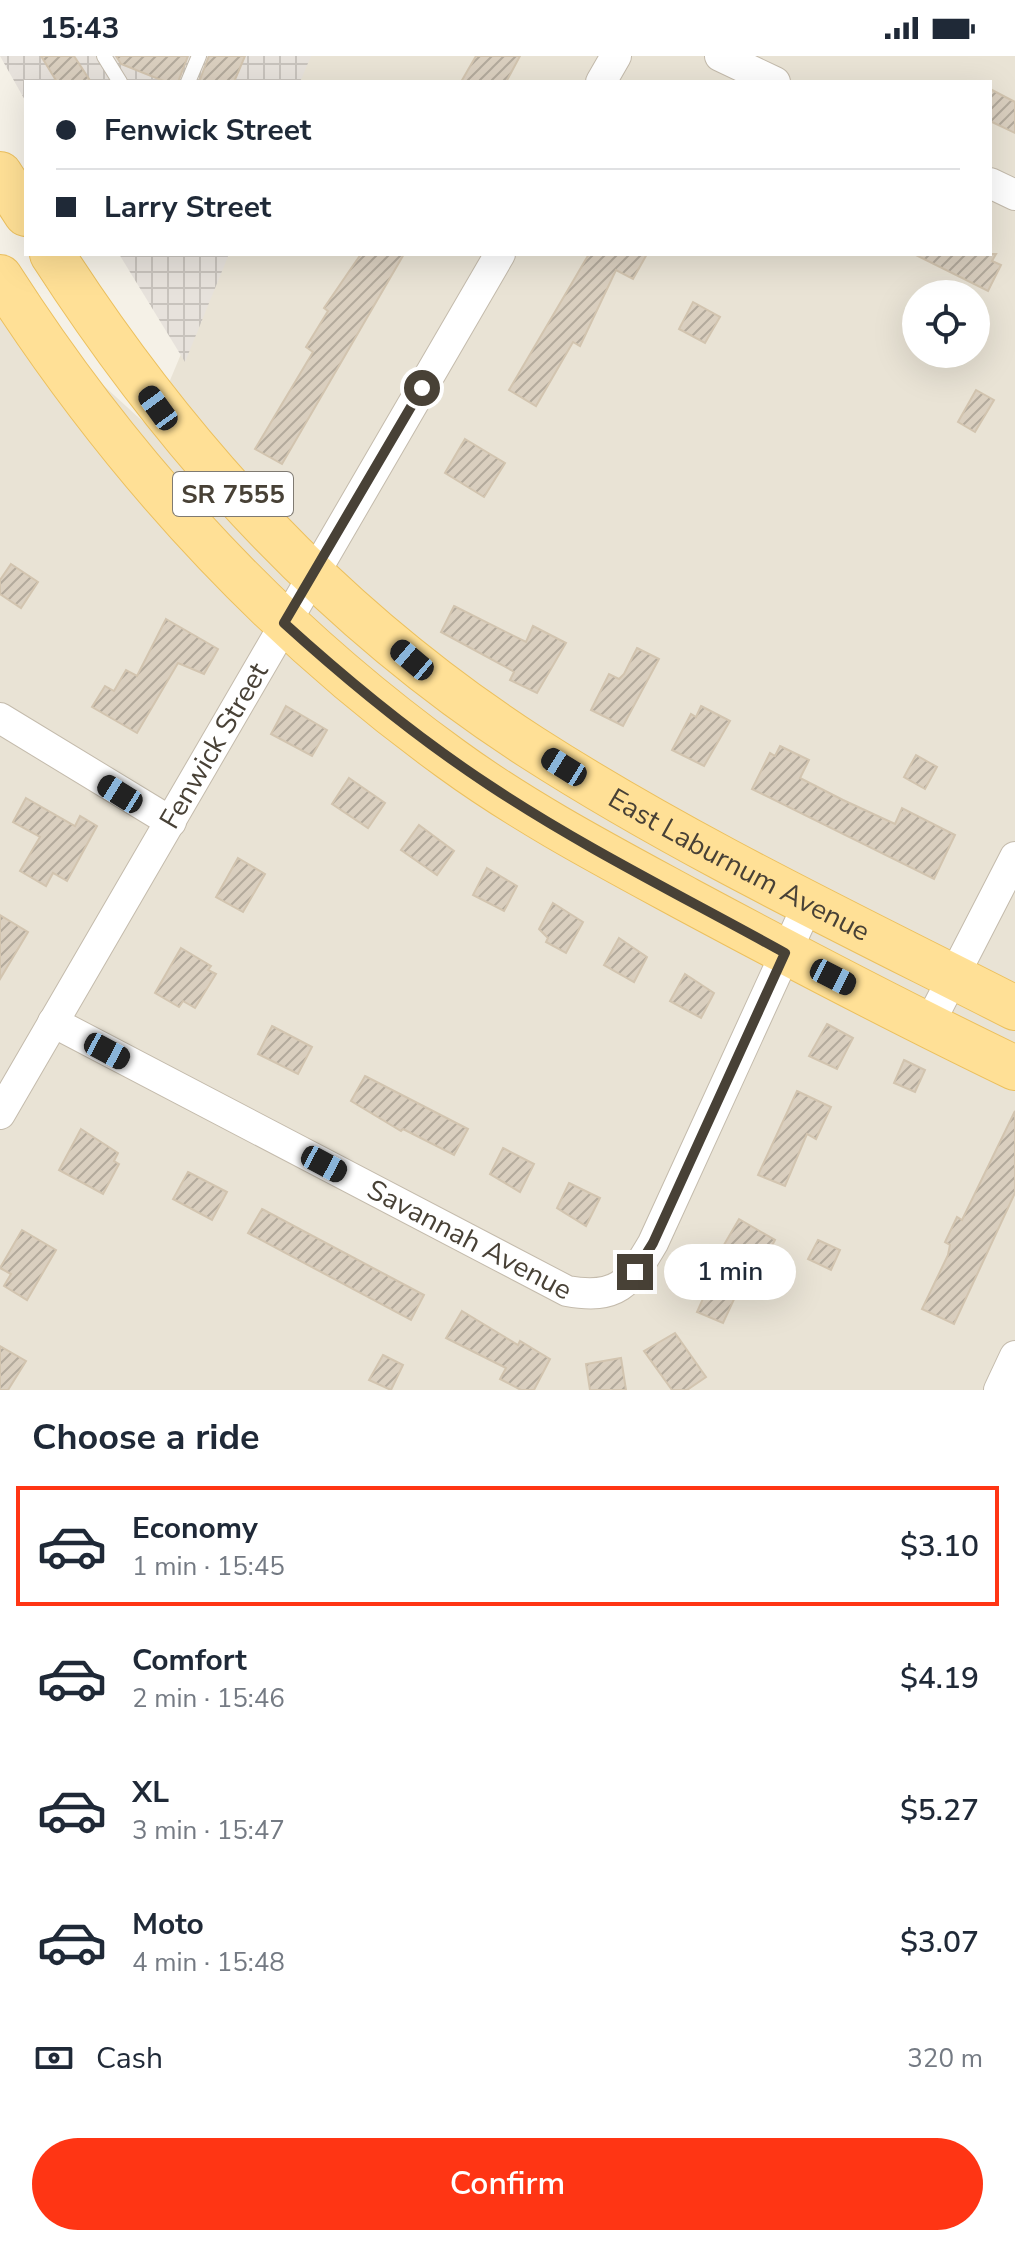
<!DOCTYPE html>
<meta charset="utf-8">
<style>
body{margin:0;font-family:"Nunito Sans",sans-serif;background:#f6f6f7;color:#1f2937;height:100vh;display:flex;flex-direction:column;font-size:30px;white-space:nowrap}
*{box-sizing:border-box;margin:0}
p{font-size:26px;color:#747a83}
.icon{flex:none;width:44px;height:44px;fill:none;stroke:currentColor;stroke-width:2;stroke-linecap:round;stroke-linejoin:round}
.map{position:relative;height:1334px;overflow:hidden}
.side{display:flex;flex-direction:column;background:#fff;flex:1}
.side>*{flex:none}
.hud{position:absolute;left:24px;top:24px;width:968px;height:176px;border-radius:0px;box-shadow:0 8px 32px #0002;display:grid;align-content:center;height:176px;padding:0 32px;background:#fff}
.tools{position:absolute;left:902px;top:224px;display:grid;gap:16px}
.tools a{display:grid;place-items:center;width:88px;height:88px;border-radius:50%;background:#fff;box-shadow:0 8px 32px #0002;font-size:40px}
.end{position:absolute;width:36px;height:36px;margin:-18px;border:10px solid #484136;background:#fff;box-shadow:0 0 0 4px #fff}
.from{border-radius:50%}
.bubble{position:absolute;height:56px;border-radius:28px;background:#fff;box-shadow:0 8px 32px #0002;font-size:26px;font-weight:600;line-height:56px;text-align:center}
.car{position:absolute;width:24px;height:48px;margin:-24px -12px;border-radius:10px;box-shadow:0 0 6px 2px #0007;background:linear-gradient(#222 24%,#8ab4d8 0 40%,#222 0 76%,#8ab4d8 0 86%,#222 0)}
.hud b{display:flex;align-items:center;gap:28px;height:76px;font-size:30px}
.hud b+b{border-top:2px solid #e0e1e3}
.hud i{width:20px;height:20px;background:#1f2937}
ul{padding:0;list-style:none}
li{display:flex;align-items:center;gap:24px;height:120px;margin:0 16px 12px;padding:0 16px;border:4px solid transparent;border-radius:0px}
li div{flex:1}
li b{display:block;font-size:30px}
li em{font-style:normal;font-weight:600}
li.selected{border-color:#ff3514}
li>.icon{width:72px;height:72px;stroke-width:1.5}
h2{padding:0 32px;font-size:36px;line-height:96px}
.pay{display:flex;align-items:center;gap:20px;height:88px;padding:0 32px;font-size:30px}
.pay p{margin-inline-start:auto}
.action{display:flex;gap:16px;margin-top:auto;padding:16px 32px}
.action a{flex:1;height:92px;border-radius:48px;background:#ff3514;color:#fff;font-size:32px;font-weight:600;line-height:92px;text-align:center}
.status{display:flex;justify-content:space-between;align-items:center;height:56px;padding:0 40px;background:#fff;direction:ltr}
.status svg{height:22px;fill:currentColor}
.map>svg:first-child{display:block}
.residential{fill:#e9e3d5;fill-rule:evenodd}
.industrial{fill:url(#industrial-grid)}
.building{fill:url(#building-hatch);stroke:#d2c4af;stroke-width:2}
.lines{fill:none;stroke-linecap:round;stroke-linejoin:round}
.service-casing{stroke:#c4bbac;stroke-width:16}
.minor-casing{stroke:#c4bbac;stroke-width:32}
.primary-casing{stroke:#ecc05e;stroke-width:46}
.service{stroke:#fff;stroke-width:14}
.minor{stroke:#fff;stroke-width:30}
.primary{stroke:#ffe096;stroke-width:44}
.route{stroke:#484136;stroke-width:10}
.labels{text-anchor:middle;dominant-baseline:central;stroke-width:6;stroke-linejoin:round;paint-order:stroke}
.shield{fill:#fff;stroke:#7f7a72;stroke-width:2}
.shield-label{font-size:26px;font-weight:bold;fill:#484136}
.street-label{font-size:28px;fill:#484136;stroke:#fff}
</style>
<div class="status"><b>15:43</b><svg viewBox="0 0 49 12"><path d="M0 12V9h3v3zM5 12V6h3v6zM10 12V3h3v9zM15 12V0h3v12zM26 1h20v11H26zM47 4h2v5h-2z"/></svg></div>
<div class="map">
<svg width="1015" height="1334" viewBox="0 0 1015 1334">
<defs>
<pattern id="industrial-grid" width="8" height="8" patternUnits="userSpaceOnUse" patternTransform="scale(2)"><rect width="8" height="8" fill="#e7e2dc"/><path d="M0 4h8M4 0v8" fill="none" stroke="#c8c3bd"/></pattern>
<pattern id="building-hatch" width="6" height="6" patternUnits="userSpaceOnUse" patternTransform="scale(2)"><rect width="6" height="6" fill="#dacfbf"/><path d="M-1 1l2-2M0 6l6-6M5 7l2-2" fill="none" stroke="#b3aa9c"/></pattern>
</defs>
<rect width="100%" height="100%" fill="#f5f1e7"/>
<path class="residential" d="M306 0H1015V1334H0V235L150 372 223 198H990V26H295ZM916 238H976V298H916Z"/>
<g class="industrial">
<path d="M0 0H311L300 26H26V46Z"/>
<path d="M119 198H229L185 306Z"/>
</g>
<g class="building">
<path d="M41 0H74L91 26H57Z"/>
<path d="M116 0H188L178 26H166L121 8Z"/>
<path d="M209 0H245L234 26H199Z"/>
<path d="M476 0H520L506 26H461Z"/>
<path d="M990 33 1015 46V77L990 65Z"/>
<path d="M361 198H404L282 408 255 393 313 296 306 291 328 255 324 252Z"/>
<path d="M589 198H647L633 223 616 214 580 290 573 286 536 350 509 334Z"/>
<path d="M914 198H996L992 205 1001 209 988 235Z"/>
<path d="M693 246 720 261 705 287 679 273Z"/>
<path d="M976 334 994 344 975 376 958 366Z"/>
<path d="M465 383 505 407 484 441 445 417Z"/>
<path d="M11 508 38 526 21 552 0 538V524Z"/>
<path d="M454 550 526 586 533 570 566 587 537 637 510 624 514 616 511 614 441 576Z"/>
<path d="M166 563 218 593 204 618 178 607 137 677 92 651 105 630 114 635 126 614 137 620Z"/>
<path d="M637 592 659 603 623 670 591 654 609 618 619 623 624 618Z"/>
<path d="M286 650 327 674 312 700 271 678Z"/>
<path d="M701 650 730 665 704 710 672 694 691 658 696 661Z"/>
<path d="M780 690 809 704 800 722 843 744 895 768 902 752 955 779 934 823 752 733 770 697 775 700Z"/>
<path d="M916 699 937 711 925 733 904 721Z"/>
<path d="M349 722 385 747 368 772 332 748Z"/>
<path d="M26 742 75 770 80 760 97 770 67 825 53 817 46 830 20 815 40 781 13 766Z"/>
<path d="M419 769 454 795 437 819 401 794Z"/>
<path d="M238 802 265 818 243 856 216 841Z"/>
<path d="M487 812 517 830 504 855 473 839Z"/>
<path d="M553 847 583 866 566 897 546 886 548 882 539 873Z"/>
<path d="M0 859 28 876 0 923Z"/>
<path d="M619 882 647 901 634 926 604 909Z"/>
<path d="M181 892 211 910 208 914 216 918 195 952 183 945 179 951 155 937Z"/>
<path d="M685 918 714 937 701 962 670 945Z"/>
<path d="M827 968 853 982 837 1013 809 1000Z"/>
<path d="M272 970 312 991 298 1018 258 998Z"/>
<path d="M904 1004 925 1014 915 1036 894 1027Z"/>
<path d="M365 1020 468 1073 454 1099 403 1073 401 1075 351 1045Z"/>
<path d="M797 1035 831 1051 816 1083 807 1078 785 1130 758 1119Z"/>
<path d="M1015 1055V1137L954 1268 922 1253 948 1199 950 1189 945 1186 957 1161 962 1164Z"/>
<path d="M81 1073 118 1097 114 1105 119 1108 103 1138 59 1114Z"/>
<path d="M503 1092 534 1108 520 1136 490 1118Z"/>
<path d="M188 1116 227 1136 212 1164 173 1143Z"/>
<path d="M569 1127 600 1142 586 1170 557 1152Z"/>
<path d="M262 1153 424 1239 411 1264 248 1177Z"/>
<path d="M739 1163 775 1184 765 1203 755 1198 723 1267 697 1256 724 1196 721 1194Z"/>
<path d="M22 1174 56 1194 27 1244 4 1230 11 1218 0 1212Z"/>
<path d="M818 1184 840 1194 831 1214 808 1203Z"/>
<path d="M462 1255 518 1289 520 1285 550 1303 534 1334H521L500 1323 506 1312 446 1282Z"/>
<path d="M675 1277 706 1321 687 1334H672L644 1295Z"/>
<path d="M0 1290 26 1305 8 1334H0Z"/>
<path d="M383 1299 403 1309 391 1334 369 1324Z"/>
<path d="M621 1302 626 1334H590L586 1308Z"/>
</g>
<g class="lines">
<defs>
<g id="service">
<path d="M104 0 120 26"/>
<path d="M188 26 199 0"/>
</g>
<g id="minor">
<path d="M720 0 775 26"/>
<path d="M601 26 616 0"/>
<path d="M990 127 1015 139"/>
<path d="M0 662 171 766"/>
<path id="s1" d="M53 966 567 1235C617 1244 629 1228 653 1187L809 846"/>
<path d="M928 970 1015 801"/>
<path id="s2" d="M0 1058 500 198"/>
<path d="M999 1334 1015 1300"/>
</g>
<g id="primary">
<path d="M0 118 26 158"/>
<path id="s3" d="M52 198C179 395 333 563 531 691 685 790 852 869 1015 952"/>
<path d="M0 221C120 408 271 573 451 703 525 757 607 800 688 844 796 902 905 959 1015 1012"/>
</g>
</defs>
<use href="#service" class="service-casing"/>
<use href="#minor" class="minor-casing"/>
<use href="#primary" class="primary-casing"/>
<use href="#service" class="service"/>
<use href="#minor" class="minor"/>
<use href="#primary" class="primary"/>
</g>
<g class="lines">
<path class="route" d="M422 332 284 567C349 626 416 681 489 729 584 792 686 842 785 897L653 1187 635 1216"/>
</g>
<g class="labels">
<rect class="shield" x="173" y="416" width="120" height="44" rx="6"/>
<g class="shield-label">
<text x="233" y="438">SR 7555</text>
</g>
<g class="street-label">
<text stroke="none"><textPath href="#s2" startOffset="426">Fenwick Street</textPath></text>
<text stroke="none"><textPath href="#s3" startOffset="932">East Laburnum Avenue</textPath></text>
<text stroke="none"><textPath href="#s1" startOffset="470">Savannah Avenue</textPath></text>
</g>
</g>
</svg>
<div class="tools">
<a><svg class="icon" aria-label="locate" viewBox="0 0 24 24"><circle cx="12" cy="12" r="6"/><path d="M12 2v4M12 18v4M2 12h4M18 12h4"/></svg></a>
</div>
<i class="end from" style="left:422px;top:332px"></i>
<i class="end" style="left:635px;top:1216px"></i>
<div class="bubble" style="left:664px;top:1188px;width:132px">1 min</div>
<i class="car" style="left:158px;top:352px;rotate:324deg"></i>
<i class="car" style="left:412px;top:604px;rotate:310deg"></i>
<i class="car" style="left:564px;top:711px;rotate:302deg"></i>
<i class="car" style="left:120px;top:738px;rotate:302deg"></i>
<i class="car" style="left:833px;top:921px;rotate:117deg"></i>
<i class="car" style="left:107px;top:995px;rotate:118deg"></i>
<i class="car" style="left:324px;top:1108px;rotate:118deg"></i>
<div class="hud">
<b><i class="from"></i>Fenwick Street</b>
<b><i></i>Larry Street</b>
</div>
</div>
<section class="side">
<h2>Choose a ride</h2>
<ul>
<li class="selected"><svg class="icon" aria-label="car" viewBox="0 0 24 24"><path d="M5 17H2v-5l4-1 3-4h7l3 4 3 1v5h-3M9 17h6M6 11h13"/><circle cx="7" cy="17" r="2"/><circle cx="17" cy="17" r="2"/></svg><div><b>Economy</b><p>1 min · 15:45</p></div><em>$3.10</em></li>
<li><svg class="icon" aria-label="car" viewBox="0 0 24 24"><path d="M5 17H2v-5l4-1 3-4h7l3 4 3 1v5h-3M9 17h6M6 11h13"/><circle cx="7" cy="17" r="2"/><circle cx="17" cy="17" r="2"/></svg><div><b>Comfort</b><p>2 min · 15:46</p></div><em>$4.19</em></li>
<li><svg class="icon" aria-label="car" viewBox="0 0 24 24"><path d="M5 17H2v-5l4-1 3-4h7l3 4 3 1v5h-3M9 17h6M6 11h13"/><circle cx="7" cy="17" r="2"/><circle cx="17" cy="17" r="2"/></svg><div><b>XL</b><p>3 min · 15:47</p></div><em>$5.27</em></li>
<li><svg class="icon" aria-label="car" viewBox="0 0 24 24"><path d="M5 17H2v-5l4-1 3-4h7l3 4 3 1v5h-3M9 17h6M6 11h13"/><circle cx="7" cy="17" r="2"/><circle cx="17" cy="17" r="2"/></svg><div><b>Moto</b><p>4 min · 15:48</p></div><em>$3.07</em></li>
</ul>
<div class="pay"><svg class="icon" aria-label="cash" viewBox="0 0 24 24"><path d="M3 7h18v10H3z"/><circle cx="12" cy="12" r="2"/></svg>Cash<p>320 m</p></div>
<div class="action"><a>Confirm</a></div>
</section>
